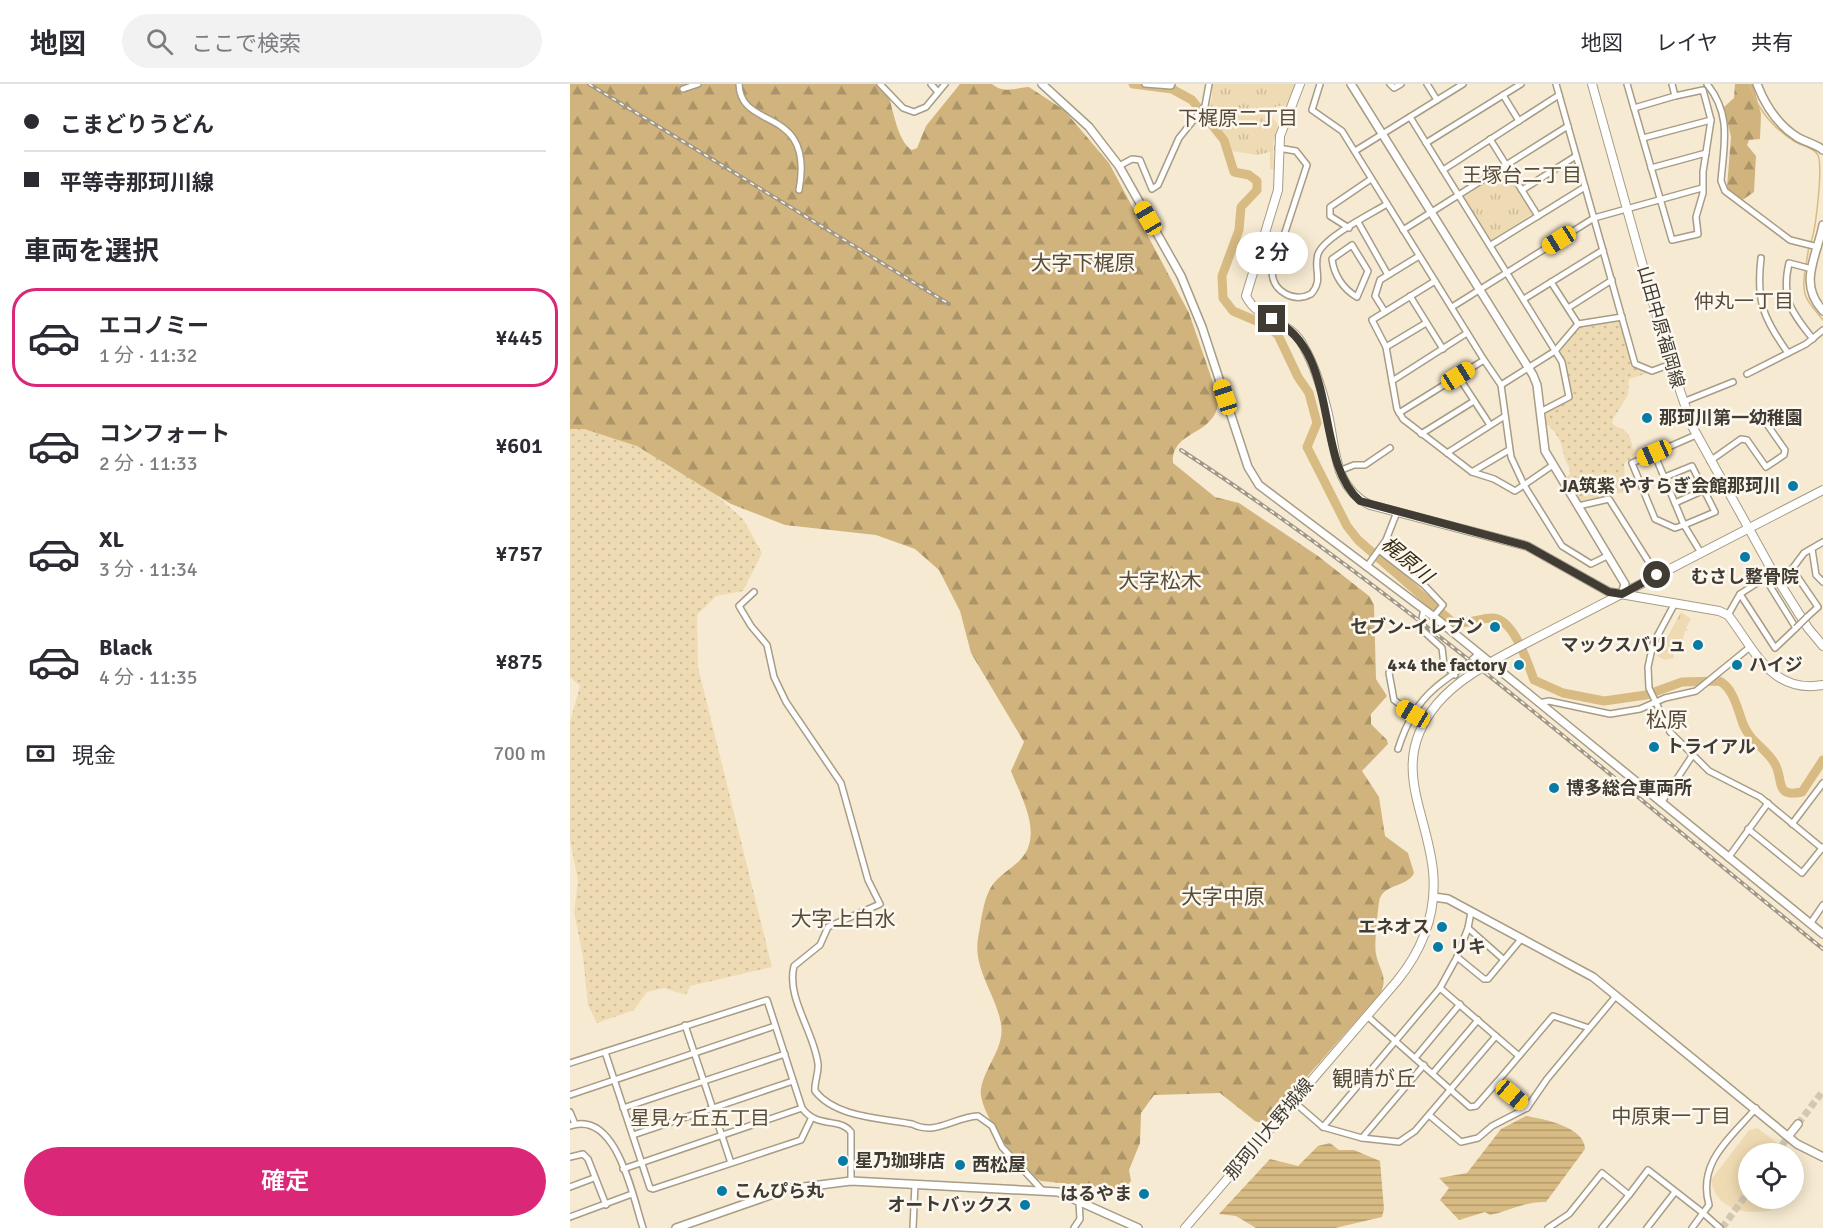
<!DOCTYPE html>
<html lang="ja">
<meta charset="utf-8">
<style>
body{margin:0;font-family:Signika,"Noto Sans JP",sans-serif;background:#f2f2f3;color:#2b2b33;height:100vh;display:flex;flex-direction:column;font-size:22px;white-space:nowrap}
*{box-sizing:border-box;margin:0}
p{font-size:20px;color:#7c7c81}
.icon{flex:none;width:33px;height:33px;fill:none;stroke:currentColor;stroke-width:2;stroke-linecap:round;stroke-linejoin:round}
.map{position:relative;flex:1;overflow:hidden}
.side{display:flex;flex-direction:column;background:#fff;width:570px}
.side>*{flex:none}
.hud{display:grid;align-content:center;height:132px;padding:0 24px;background:#fff}
.fabs{position:absolute;left:1168px;top:1059px;display:grid;gap:12px}
.fabs a{display:grid;place-items:center;width:66px;height:66px;border-radius:50%;background:#fff;box-shadow:0 3px 15px #0003;font-size:30px}
.end{position:absolute;width:27px;height:27px;margin:-14px;border:8px solid #413c33;background:#fff;box-shadow:0 0 0 3px #fff}
.from{border-radius:50%}
.bubble{position:absolute;height:42px;border-radius:21px;background:#fff;box-shadow:0 3px 15px #0003;font-size:20px;font-weight:600;line-height:42px;text-align:center}
.car{position:absolute;width:18px;height:36px;margin:-18px -9px;border-radius:8px;box-shadow:0 0 4px 2px #0007;background:linear-gradient(#f5c518 24%,#345 0 40%,#f5c518 0 76%,#345 0 86%,#f5c518 0)}
.hud b{display:flex;align-items:center;gap:21px;height:57px;font-size:22px}
.hud b+b{border-top:2px solid #e1e1e2}
.hud i{width:15px;height:15px;background:#2b2b33}
ul{padding:0;list-style:none}
li{display:flex;align-items:center;gap:18px;height:99px;margin:0 12px 9px;padding:0 12px;border:3px solid transparent;border-radius:24px}
li div{flex:1}
li b{display:block;font-size:22px}
li em{font-style:normal;font-weight:600}
li.current{border-color:#db2777}
li>.icon{width:54px;height:54px;stroke-width:1.5}
h2{padding:0 24px;font-size:27px;line-height:72px}
.pay{display:flex;align-items:center;gap:15px;height:66px;padding:0 24px;font-size:22px}
.pay p{margin-inline-start:auto}
.primary-button{display:flex;gap:12px;margin-top:auto;padding:12px 24px}
.primary-button a{flex:1;height:69px;border-radius:36px;background:#db2777;color:#fff;font-size:24px;font-weight:600;line-height:69px;text-align:center}
header{display:flex;align-items:center;gap:36px;box-sizing:border-box;height:84px;padding:0 30px;background:#fff;border-bottom:2px solid #e1e1e2}
header strong{font-size:28px}
nav{display:flex;gap:33px;margin-inline-start:auto;font-size:21px}
.search{width:420px;height:54px;background:#f2f2f3;display:flex;align-items:center;gap:15px;box-sizing:border-box;padding:0 21px;border-radius:33px;color:#7c7c81;font-size:22px}
main{display:flex;flex:1;min-height:0}
.map>svg:first-child{display:block}
.grass{fill:url(#grass-dots)}
.forest{fill:url(#forest-firs)}
.park{fill:url(#park-tufts)}
.garden{fill:#efdbb3}
.water{fill:url(#water-rules)}
.lines{fill:none;stroke-linecap:round;stroke-linejoin:round}
.stream{stroke:#d8bb83;stroke-width:1.5}
.river{stroke:#d8bb83;stroke-width:9}
.tertiary-tunnel{stroke:#d3c7b2;stroke-width:7;stroke-dasharray:7 3.5;stroke-linecap:butt}
.minor-casing{stroke:#a79c85;stroke-width:8}
.tertiary-casing{stroke:#a79c85;stroke-width:10}
.secondary-casing{stroke:#a79c85;stroke-width:10}
.minor{stroke:#fff;stroke-width:5}
.tertiary{stroke:#fff;stroke-width:7}
.secondary{stroke:#fff;stroke-width:8}
.rail-casing{stroke:#a09786;stroke-width:4}
.rail{stroke:#fdf8ef;stroke-width:1.5;stroke-dasharray:4.5;stroke-linecap:butt}
.minor-bridge-casing{stroke:#a79c85;stroke-width:8;stroke-linecap:butt}
.minor-bridge{stroke:#fff;stroke-width:5}
.route{stroke:#413c33;stroke-width:8}
.poi-dot{fill:#077ba4;stroke:#fdf8ef;stroke-width:2}
.labels{text-anchor:middle;dominant-baseline:central;stroke-width:5;stroke-linejoin:round;paint-order:stroke}
.street-label{font-size:18px;fill:#413c33;stroke:#fdf8ef}
.poi-label{font-size:18px;font-weight:bold;fill:#413c33;stroke:#fdf8ef;text-anchor:start}
.neighbourhood-label{font-size:20px;fill:#564c37;stroke:#fdf8ef}
.water-label{font-size:20px;font-style:italic;fill:#362a10;stroke:#fdf8ef}
.quarter-label{font-size:21px;fill:#564c37;stroke:#fdf8ef}
</style>
<header>
<strong>地図</strong>
<div class="search"><svg class="icon" aria-label="search" viewBox="0 0 24 24"><circle cx="10" cy="10" r="6"/><path d="M15 15l6 6"/></svg>ここで検索</div>
<nav><a>地図</a><a>レイヤ</a><a>共有</a></nav>
</header>
<main>
<section class="side">
<div class="hud">
<b><i class="from"></i>こまどりうどん</b>
<b><i></i>平等寺那珂川線</b>
</div>
<h2>車両を選択</h2>
<ul>
<li class="current"><svg class="icon" aria-label="car" viewBox="0 0 24 24"><path d="M5 17H2v-5l4-1 3-4h7l3 4 3 1v5h-3M9 17h6M6 11h13"/><circle cx="7" cy="17" r="2"/><circle cx="17" cy="17" r="2"/></svg><div><b>エコノミー</b><p>1 分 · 11:32</p></div><em>¥445</em></li>
<li><svg class="icon" aria-label="car" viewBox="0 0 24 24"><path d="M5 17H2v-5l4-1 3-4h7l3 4 3 1v5h-3M9 17h6M6 11h13"/><circle cx="7" cy="17" r="2"/><circle cx="17" cy="17" r="2"/></svg><div><b>コンフォート</b><p>2 分 · 11:33</p></div><em>¥601</em></li>
<li><svg class="icon" aria-label="car" viewBox="0 0 24 24"><path d="M5 17H2v-5l4-1 3-4h7l3 4 3 1v5h-3M9 17h6M6 11h13"/><circle cx="7" cy="17" r="2"/><circle cx="17" cy="17" r="2"/></svg><div><b>XL</b><p>3 分 · 11:34</p></div><em>¥757</em></li>
<li><svg class="icon" aria-label="car" viewBox="0 0 24 24"><path d="M5 17H2v-5l4-1 3-4h7l3 4 3 1v5h-3M9 17h6M6 11h13"/><circle cx="7" cy="17" r="2"/><circle cx="17" cy="17" r="2"/></svg><div><b>Black</b><p>4 分 · 11:35</p></div><em>¥875</em></li>
</ul>
<div class="pay"><svg class="icon" aria-label="cash" viewBox="0 0 24 24"><path d="M3 7h18v10H3z"/><circle cx="12" cy="12" r="2"/></svg>現金<p>700 m</p></div>
<div class="primary-button"><a>確定</a></div>
</section>
<div class="map">
<svg width="1253" height="1144" viewBox="0 0 1253 1144">
<defs>
<pattern id="grass-dots" width="8" height="8" patternUnits="userSpaceOnUse" patternTransform="scale(1.5)"><rect width="8" height="8" fill="#efdbb3"/><path d="M2 2h.1M6 6h.1" fill="none" stroke="#cebd9a" stroke-width="1.8" stroke-linecap="round"/></pattern>
<pattern id="forest-firs" width="22" height="20" patternUnits="userSpaceOnUse" patternTransform="scale(1.5)"><rect width="22" height="20" fill="#d1b47d"/><path d="M5 1l3.5 6h-7zM16 11l3.5 6h-7z" fill="#ab9467"/></pattern>
<pattern id="park-tufts" width="24" height="20" patternUnits="userSpaceOnUse" patternTransform="scale(1.5)"><rect width="24" height="20" fill="#efdbb3"/><path d="M3 7l-1-3M5 7V3M7 7l1-3M15 17l-1-3M17 17v-4M19 17l1-3" fill="none" stroke="#cebd9a"/></pattern>
<pattern id="water-rules" width="6" height="5" patternUnits="userSpaceOnUse" patternTransform="scale(1.5)"><rect width="6" height="5" fill="#d8bb83"/><path d="M0 2.5h6" fill="none" stroke="#b1996c"/></pattern>
</defs>
<rect width="100%" height="100%" fill="#f7ead2"/>
<g class="grass">
<path d="M1050 235 1064 283 1078 289 1059 295 1058 311 1043 335 1042 339C1047 344 1050 343 1055 347 1062 353 1063 364 1064 372L1054 380 1055 396 1060 400V407L1010 417 995 394 1000 390C1000 382 995 378 994 371 991 356 987 348 974 338V332C981 322 995 322 1001 313L995 280 989 266 1008 243Z"/>
<path d="M7 343 100 371 173 435 192 469 173 507 146 512 127 531 128 583 202 883 120 902 116 911 94 904 77 908 64 926 27 939 18 921 13 873 4 828 8 797 0 756V638L10 602 0 593V344Z"/>
</g>
<g class="forest">
<path d="M0 0H315C322 17 326 57 342 66L347 64 356 42 390 0H422C434 10 445 4 459 3L494 26 539 79 619 229 648 313C650 353 601 344 603 379L645 413 669 419 748 472 799 512 804 521 806 595 817 612 801 630V640L817 656 818 660 792 687 809 713 815 752 838 769 844 789C837 804 812 799 809 818 808 826 804 864 806 870 809 886 819 893 810 910L697 1038 693 1040 685 1037 650 1009 584 1011 571 1029 570 1059 559 1086 561 1097 555 1104 547 1105 471 1097C451 1088 407 1026 411 1005 415 982 435 964 431 940 426 910 403 886 408 854 411 839 413 817 420 805 427 792 440 786 449 777 475 752 451 713 441 687L454 658 401 569 390 527 369 486 345 465 306 451 215 441 161 420 67 362 14 345H0Z"/>
<path d="M1165 0H1183L1191 30 1190 55 1179 56 1177 61 1186 72 1184 108 1171 117 1160 109 1157 103 1161 53 1154 23 1164 14Z"/>
</g>
<g class="park">
<path d="M642 0H725L716 21 704 23 701 32 708 40 703 60 704 86 700 85V68L687 71 662 67 658 53 637 28 642 15Z"/>
<path d="M934 86 964 129 921 156 894 113Z"/>
<path d="M1111 528 1121 535 1116 544 1119 546 1115 547 1112 559 1109 558 1103 570 1104 574 1095 576 1087 572Z"/>
</g>
<path class="garden" d="M1188 1044 1219 1069 1179 1070V1114L1224 1115C1199 1135 1146 1134 1141 1096L1179 1046Z"/>
<g class="water">
<path d="M956 1032C974 1035 1015 1043 1015 1065L976 1118C956 1117 939 1127 920 1131L915 1128 889 1136 870 1116 879 1104 869 1094 897 1089 931 1045Z"/>
<path d="M760 1059 769 1066H784L810 1077 814 1125 812 1133 765 1144H686L666 1132 649 1130 700 1075 728 1082 748 1062Z"/>
</g>
<g class="lines">
<g class="stream">
<path d="M1179 0C1187 24 1203 44 1224 57 1232 62 1243 63 1248 71 1253 83 1246 144 1241 158"/>
<path d="M1236 181 1239 162"/>
<path d="M1235 186C1231 214 1237 216 1253 236"/>
</g>
<path class="river" d="M563 0 602 5 622 16 654 56 664 88 679 91 687 97V106L671 123 669 146 652 192 653 214 663 227 696 241 708 251 728 293 739 309 747 339 737 363 777 442 788 456 881 537C896 542 908 534 923 534 944 535 958 580 964 596L993 609 1034 617 1076 611 1112 598 1149 597C1163 603 1168 626 1173 640 1180 658 1197 665 1205 680 1214 696 1204 714 1232 708L1253 676"/>
<g class="tertiary-tunnel">
<path d="M1228 1040 1253 1007"/>
<path d="M1206 1070 1220 1050"/>
<path d="M1152 1144 1179 1107"/>
</g>
<defs>
<g id="minor">
<path d="M169 0C170 48 245 20 229 106"/>
<path d="M310 0 333 24 344 28 356 23 375 0"/>
<path d="M361 0 368 8"/>
<path d="M575 0 601 2 602 0"/>
<path d="M750 0 742 26 772 47 914 276"/>
<path d="M820 0 824 4 831 0"/>
<path d="M857 0 867 16"/>
<path d="M986 0 1065 280 1082 287 1101 280"/>
<path d="M1057 0 1102 156 1128 150 1126 133 1133 109V88L1141 36 1133 6 1105 12"/>
<path d="M1137 0C1162 31 1154 59 1151 97L1155 107 1220 156 1248 163"/>
<path d="M113 5 128 0"/>
<path d="M933 11 949 37"/>
<path d="M1064 24 1105 12 1102 0"/>
<path d="M840 33 992 278 999 313 970 328"/>
<path d="M1073 54 1141 36"/>
<path d="M920 55 968 132"/>
<path d="M856 59 951 0"/>
<path d="M708 64 726 67 737 81 702 188C703 208 724 219 741 210 754 196 743 185 748 170 754 153 801 130 817 120"/>
<path d="M785 67 893 0"/>
<path d="M549 82 562 75 570 76 582 105 588 101 609 54 635 22 639 0"/>
<path d="M1081 84 1136 69"/>
<path d="M873 86 989 11"/>
<path d="M952 106 1006 72"/>
<path d="M788 138 818 191"/>
<path d="M779 144 760 132V123L801 95"/>
<path d="M833 146 998 42"/>
<path d="M782 161 798 187 787 213C773 205 764 191 762 175Z"/>
<path d="M921 161 1015 103"/>
<path d="M1191 174C1186 217 1193 234 1218 269"/>
<path d="M1242 185 1219 179C1211 214 1221 228 1243 255"/>
<path d="M981 198 1008 240 1052 233"/>
<path d="M840 212 873 265"/>
<path d="M954 215 1033 166"/>
<path d="M882 223 1024 134 1132 104"/>
<path d="M998 224 1042 196"/>
<path d="M815 228 805 212 810 196 849 172"/>
<path d="M897 249 822 297 827 325 833 335 902 388"/>
<path d="M816 263 856 239"/>
<path d="M1177 290 1236 260 1253 246"/>
<path d="M888 292 920 341"/>
<path d="M822 297 816 263 802 236 865 197"/>
<path d="M931 301 985 267 1008 240"/>
<path d="M1113 318 1163 298"/>
<path d="M829 329 914 276 931 301 941 373 954 401 945 407 924 395 902 388 939 366"/>
<path d="M851 350 904 317"/>
<path d="M1126 351 1062 379 1085 435 1105 444 1114 441 1131 469"/>
<path d="M877 369 935 332"/>
<path d="M1084 369 1114 441 1145 428 1122 382 1095 393"/>
<path d="M1140 377 1171 355 1177 356 1196 383 1214 371 1215 366 1194 336"/>
<path d="M983 381 954 401 992 462 1021 480 1037 472"/>
<path d="M769 387 784 381H795L820 364"/>
<path d="M1105 419 1134 406"/>
<path d="M1008 422 1039 415 1087 491"/>
<path d="M1242 465 1246 491 1253 498"/>
<path d="M809 466 854 501 873 521 863 533"/>
<path d="M798 481 816 456 827 428"/>
<path d="M1222 485 1248 523 1237 533"/>
<path d="M184 508 169 522 181 542 197 561 204 593 216 618 271 699 298 796 310 820 258 843 250 861 224 882C216 914 244 947 248 980 249 989 244 998 245 1007 266 1034 312 1034 342 1040 366 1052 384 1033 408 1032L422 1042 432 1063 473 1107"/>
<path d="M1170 510 1205 564 1226 544 1195 494"/>
<path d="M1105 519 1083 560 1078 583 1079 604 1100 648 1139 687 1190 713 1253 765"/>
<path d="M854 525 850 544 872 564 874 581 885 591"/>
<path d="M1158 531 1170 510 1195 494 1222 485 1234 469 1253 458"/>
<path d="M819 589 824 616 843 630"/>
<path d="M969 619 979 617 1040 630 1070 625 1095 614 1126 607 1180 563"/>
<path d="M828 665C835 643 845 621 864 605 878 592 895 584 908 570"/>
<path d="M1091 719 1122 672"/>
<path d="M1222 740 1253 699"/>
<path d="M1178 745 1232 789 1253 763"/>
<path d="M1158 774 1198 719"/>
<path d="M1240 840 1253 821"/>
<path d="M898 844 901 828"/>
<path d="M887 873 898 844 933 875"/>
<path d="M870 904 949 972 927 998"/>
<path d="M797 932 900 1023 906 1022 927 998 957 1024 977 995 1046 912"/>
<path d="M115 941 161 1079"/>
<path d="M35 968 80 1104 83 1105 231 1056 241 1035"/>
<path d="M949 972 983 932 1019 944"/>
<path d="M845 974 890 920"/>
<path d="M0 979 197 916 232 1024C247 1045 270 1033 281 1048V1097"/>
<path d="M863 989 908 936"/>
<path d="M0 1011 205 942"/>
<path d="M723 1017 753 1043 870 904 887 873 914 895H918L952 854"/>
<path d="M53 1024 215 970"/>
<path d="M0 1028 5 1040"/>
<path d="M859 1031 891 1058 908 1054 922 1042 957 1024"/>
<path d="M0 1042C47 1025 63 1114 73 1144"/>
<path d="M753 1043 792 1054 854 981"/>
<path d="M63 1051 223 997"/>
<path d="M792 1054 829 1058 845 1047 926 952"/>
<path d="M0 1073 13 1070 18 1075 36 1121"/>
<path d="M53 1085 232 1024"/>
<path d="M0 1103 24 1094"/>
<path d="M1059 1111 1078 1086 1133 1129 1122 1144"/>
<path d="M0 1133 62 1110"/>
<path d="M343 1144 345 1100"/>
<path d="M504 1144 510 1135 509 1117"/>
<path d="M978 1144 999 1130 1032 1089 1059 1111 1032 1144"/>
<path d="M1077 1144 1105 1108"/>
<path d="M1150 1144 1133 1129 1139 1121C1127 1078 1160 1055 1186 1024"/>
</g>
<g id="tertiary">
<path d="M472 0 519 43 549 82 611 192 632 243 678 383 689 401 868 536 1253 850"/>
<path d="M781 0 963 291 967 301 975 367 1055 500 1052 510"/>
<path d="M1187 0C1195 21 1208 41 1227 53 1235 58 1246 60 1253 66"/>
<path d="M1253 141C1246 175 1228 199 1253 227"/>
<path d="M864 813 878 815 1023 893 1227 1060 1253 1073"/>
<path d="M1220 1050 1228 1040"/>
<path d="M106 1144 218 1105 281 1097 488 1108 568 1144"/>
</g>
<g id="secondary">
<path d="M730 0 710 52 708 106 676 212C690 240 720 233 735 265 745 283 752 306 757 326 766 361 762 403 800 421L957 462 1039 508 1149 527 1158 531C1185 566 1201 610 1253 601"/>
<path d="M1022 0 1097 268 1122 342 1204 490 1238 544 1253 562"/>
<path d="M615 1144 827 897C853 865 867 828 863 787 857 726 818 679 867 620 887 596 917 580 945 565L1253 406"/>
</g>
</defs>
<use href="#minor" class="minor-casing"/>
<use href="#tertiary" class="tertiary-casing"/>
<use href="#secondary" class="secondary-casing"/>
<use href="#minor" class="minor"/>
<use href="#tertiary" class="tertiary"/>
<use href="#secondary" class="secondary"/>
<defs>
<g id="rail">
<path d="M19 0 379 220"/>
<path d="M611 366C838 514 1043 695 1253 865"/>
</g>
</defs>
<use href="#rail" class="rail-casing"/>
<use href="#rail" class="rail"/>
<defs>
<path id="minor-bridge" d="M1226 544 1237 533"/>
</defs>
<use href="#minor-bridge" class="minor-bridge-casing"/>
<use href="#minor-bridge" class="minor-bridge"/>
</g>
<g class="lines">
<path class="route" d="M702 235C771 266 743 376 790 417L957 462 1039 508 1052 510 1087 491"/>
</g>
<g class="poi-dot">
<circle cx="1077" cy="334" r="6"/>
<circle cx="1223" cy="402" r="6"/>
<circle cx="1175" cy="473" r="6"/>
<circle cx="925" cy="543" r="6"/>
<circle cx="1128" cy="561" r="6"/>
<circle cx="949" cy="581" r="6"/>
<circle cx="1167" cy="581" r="6"/>
<circle cx="1084" cy="663" r="6"/>
<circle cx="984" cy="704" r="6"/>
<circle cx="872" cy="843" r="6"/>
<circle cx="868" cy="863" r="6"/>
<circle cx="273" cy="1077" r="6"/>
<circle cx="390" cy="1081" r="6"/>
<circle cx="152" cy="1107" r="6"/>
<circle cx="574" cy="1110" r="6"/>
<circle cx="455" cy="1121" r="6"/>
</g>
<g class="labels">
<g class="street-label">
<text transform="translate(1091 243) rotate(74)">山田中原福岡線</text>
<text transform="translate(699 1045) rotate(-50)">那珂川大野城線</text>
</g>
<g class="poi-label">
<text x="1089" y="334">那珂川第一幼稚園</text>
<text x="1211" y="402" text-anchor="end">JA筑紫 やすらぎ会館那珂川</text>
<text x="1175" y="493" text-anchor="middle">むさし整骨院</text>
<text x="913" y="543" text-anchor="end">セブン-イレブン</text>
<text x="1116" y="561" text-anchor="end">マックスバリュ</text>
<text x="937" y="581" text-anchor="end">4×4 the factory</text>
<text x="1179" y="581">ハイジ</text>
<text x="1096" y="663">トライアル</text>
<text x="996" y="704">博多総合車両所</text>
<text x="860" y="843" text-anchor="end">エネオス</text>
<text x="880" y="863">リキ</text>
<text x="285" y="1077">星乃珈琲店</text>
<text x="402" y="1081">西松屋</text>
<text x="164" y="1107">こんぴら丸</text>
<text x="562" y="1110" text-anchor="end">はるやま</text>
<text x="443" y="1121" text-anchor="end">オートバックス</text>
</g>
<g class="neighbourhood-label">
<text x="668" y="34">下梶原二丁目</text>
<text x="952" y="91">王塚台二丁目</text>
<text x="1174" y="217">仲丸一丁目</text>
<text x="1101" y="1032">中原東一丁目</text>
<text x="130" y="1034">星見ヶ丘五丁目</text>
</g>
<g class="water-label">
<text transform="translate(837 476) rotate(40)">梶原川</text>
</g>
<g class="quarter-label">
<text x="513" y="179">大字下梶原</text>
<text x="590" y="497">大字松木</text>
<text x="1097" y="636">松原</text>
<text x="653" y="813">大字中原</text>
<text x="273" y="835">大字上白水</text>
<text x="804" y="995">観晴が丘</text>
</g>
</g>
</svg>
<div class="fabs">
<a><svg class="icon" aria-label="locate" viewBox="0 0 24 24"><circle cx="12" cy="12" r="6"/><path d="M12 2v4M12 18v4M2 12h4M18 12h4"/></svg></a>
</div>
<i class="end from" style="left:1087px;top:491px"></i>
<i class="end" style="left:702px;top:235px"></i>
<div class="bubble" style="left:666px;top:148px;width:72px">2 分</div>
<i class="car" style="left:578px;top:134px;rotate:330deg"></i>
<i class="car" style="left:989px;top:156px;rotate:238deg"></i>
<i class="car" style="left:888px;top:292px;rotate:58deg"></i>
<i class="car" style="left:655px;top:313px;rotate:342deg"></i>
<i class="car" style="left:1084px;top:369px;rotate:246deg"></i>
<i class="car" style="left:843px;top:630px;rotate:301deg"></i>
<i class="car" style="left:942px;top:1011px;rotate:130deg"></i>
</div>
</main>
